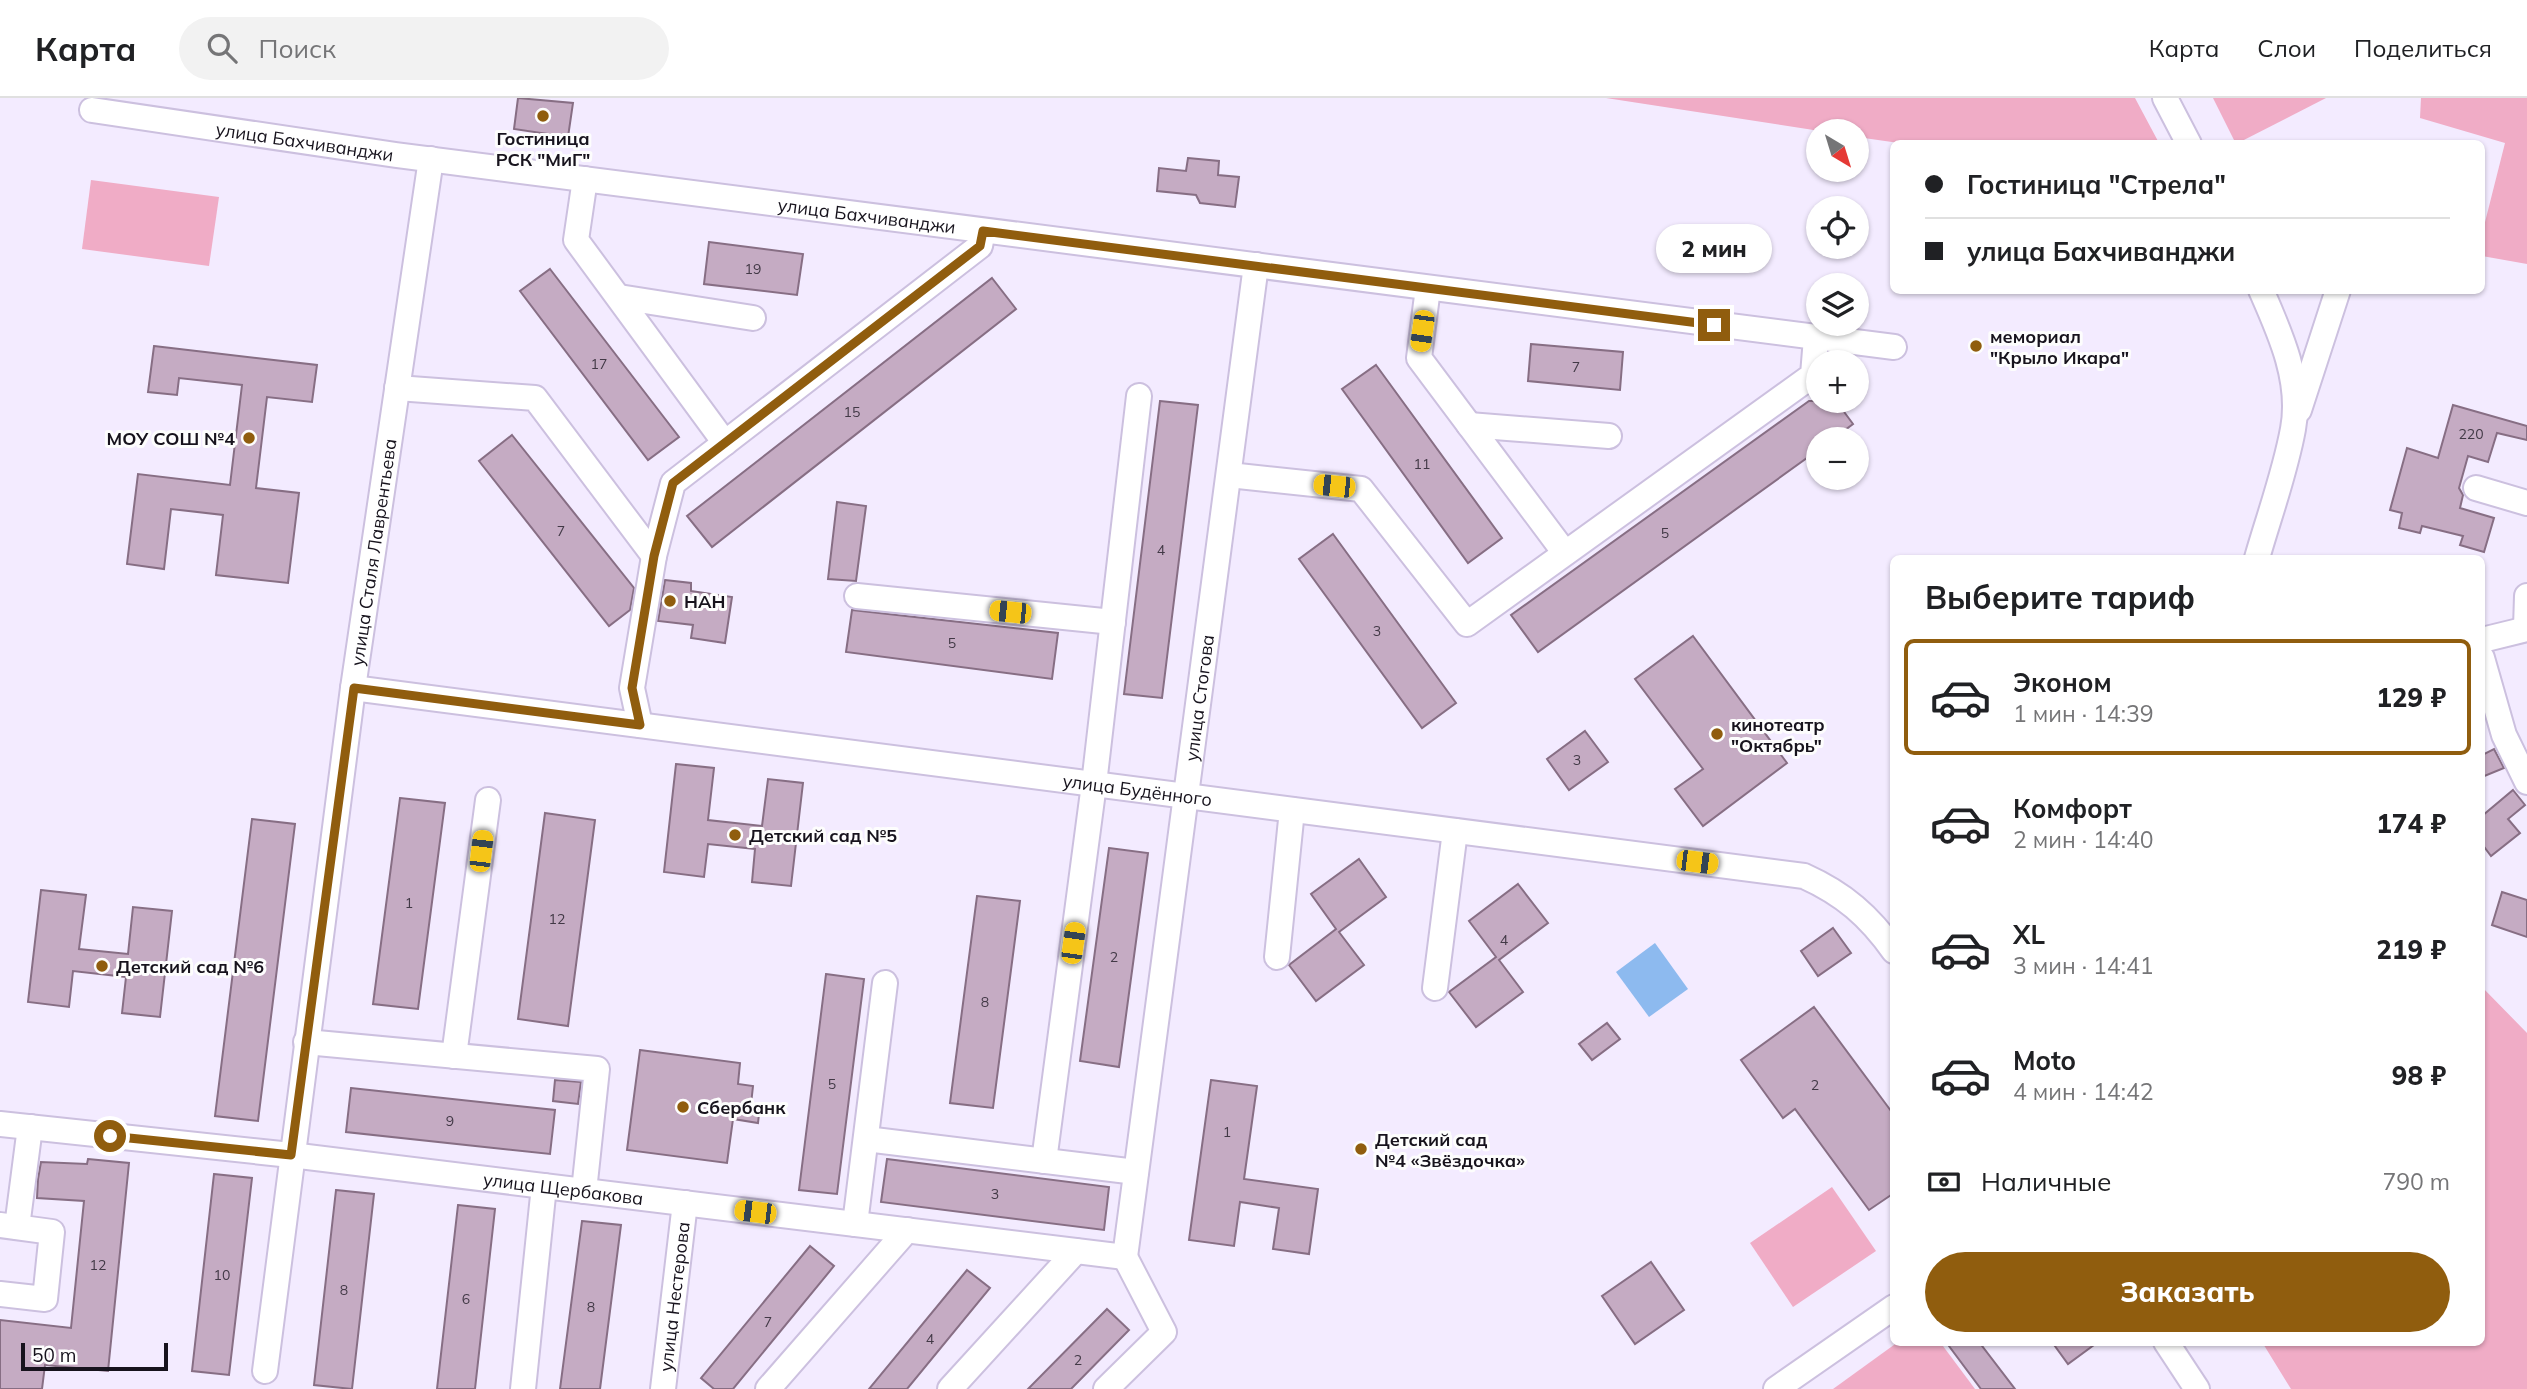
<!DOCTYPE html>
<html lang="ru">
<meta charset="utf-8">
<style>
body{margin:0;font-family:Mulish,sans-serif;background:#f2f2f2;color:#202124;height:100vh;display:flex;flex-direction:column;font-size:26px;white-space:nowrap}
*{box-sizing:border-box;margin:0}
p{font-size:23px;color:#757577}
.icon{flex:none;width:38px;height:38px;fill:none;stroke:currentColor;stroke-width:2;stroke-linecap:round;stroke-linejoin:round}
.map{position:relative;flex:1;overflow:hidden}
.sheet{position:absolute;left:1890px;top:457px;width:595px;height:791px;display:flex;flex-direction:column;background:#fff;border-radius:10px;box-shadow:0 2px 5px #0004}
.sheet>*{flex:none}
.top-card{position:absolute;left:1890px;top:42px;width:595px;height:154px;border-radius:10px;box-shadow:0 2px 5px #0004;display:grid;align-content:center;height:154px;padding:0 35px;background:#fff}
.needle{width:46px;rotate:142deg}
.fabs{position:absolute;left:1806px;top:21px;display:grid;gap:14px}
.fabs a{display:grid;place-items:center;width:63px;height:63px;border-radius:50%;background:#fff;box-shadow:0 2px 5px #0004;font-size:35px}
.scale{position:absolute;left:21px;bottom:18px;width:147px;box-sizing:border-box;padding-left:7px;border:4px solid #17131d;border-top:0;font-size:19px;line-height:24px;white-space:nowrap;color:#17131d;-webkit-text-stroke:5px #fdfdfd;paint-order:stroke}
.end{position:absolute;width:32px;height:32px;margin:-16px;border:9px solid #905d0e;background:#fff;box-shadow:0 0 0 4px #fff}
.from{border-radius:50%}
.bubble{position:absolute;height:49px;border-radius:24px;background:#fff;box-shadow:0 2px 5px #0004;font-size:23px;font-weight:800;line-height:49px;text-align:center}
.car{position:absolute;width:21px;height:42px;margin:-21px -10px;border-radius:9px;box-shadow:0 0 5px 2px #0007;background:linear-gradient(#f5c518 24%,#345 0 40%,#f5c518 0 76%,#345 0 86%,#f5c518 0)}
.top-card b{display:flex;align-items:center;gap:24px;height:66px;font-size:26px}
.top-card b+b{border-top:2px solid #e0e0e0}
.top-card i{width:18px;height:18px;background:#202124}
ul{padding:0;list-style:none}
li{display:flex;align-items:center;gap:21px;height:116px;margin:0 14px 10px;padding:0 21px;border:4px solid transparent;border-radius:10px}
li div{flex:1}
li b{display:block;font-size:26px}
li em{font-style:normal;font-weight:800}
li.active{border-color:#905d0e}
li>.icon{width:63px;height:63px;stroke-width:1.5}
h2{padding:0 35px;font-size:32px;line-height:84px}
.pay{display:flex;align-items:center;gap:18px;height:77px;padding:0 35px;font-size:26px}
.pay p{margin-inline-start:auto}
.primary-button{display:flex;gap:14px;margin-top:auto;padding:14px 35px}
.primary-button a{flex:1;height:80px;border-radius:42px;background:#905d0e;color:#fff;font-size:28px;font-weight:800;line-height:80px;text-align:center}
header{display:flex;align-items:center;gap:42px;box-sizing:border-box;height:98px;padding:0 35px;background:#fff;border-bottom:2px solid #e0e0e0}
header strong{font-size:33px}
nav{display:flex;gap:38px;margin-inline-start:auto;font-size:24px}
.search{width:490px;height:63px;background:#f2f2f2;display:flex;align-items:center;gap:18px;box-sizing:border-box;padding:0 24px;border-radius:38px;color:#757577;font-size:26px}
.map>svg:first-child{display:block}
.green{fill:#f0acc6}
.water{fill:#8dbaef}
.building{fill:#c5abc3;stroke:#876e84;stroke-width:2}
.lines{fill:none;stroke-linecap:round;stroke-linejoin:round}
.minor-casing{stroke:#ccc0df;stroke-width:28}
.minor{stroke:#fff;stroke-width:24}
.route{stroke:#905d0e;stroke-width:9}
.poi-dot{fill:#905d0e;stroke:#fdfdfd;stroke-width:2.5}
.labels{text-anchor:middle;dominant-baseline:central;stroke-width:6;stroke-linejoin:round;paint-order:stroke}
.number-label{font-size:14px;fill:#423946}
.poi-label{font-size:18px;font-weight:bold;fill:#17131d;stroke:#fdfdfd;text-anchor:start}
.street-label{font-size:18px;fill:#17131d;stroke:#fdfdfd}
</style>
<header>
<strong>Карта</strong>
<div class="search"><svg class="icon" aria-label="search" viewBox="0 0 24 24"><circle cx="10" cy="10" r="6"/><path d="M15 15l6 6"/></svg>Поиск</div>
<nav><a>Карта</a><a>Слои</a><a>Поделиться</a></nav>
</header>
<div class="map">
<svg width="2527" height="1291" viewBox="0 0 2527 1291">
<rect width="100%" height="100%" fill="#f3ebff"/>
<g class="green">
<path d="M1606 0H2135L2159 45H1899L1857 39V33H1820Z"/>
<path d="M2213 0H2326L2236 46Z"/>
<path d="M2421 0H2527V166L2482 158V136L2505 45 2420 20Z"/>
<path d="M91 82 219 99 209 168 82 151Z"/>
<path d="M2482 889 2527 935V1291H2291L2262 1244H2482Z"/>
<path d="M1832 1089 1876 1153 1793 1209 1750 1145Z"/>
<path d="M1898 1244H1940L1975 1291H1833Z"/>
</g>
<path class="water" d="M1655 845 1688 891 1649 919 1616 874Z"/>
<g class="building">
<path d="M518 0 573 5 568 39 514 31Z"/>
<path d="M1188 60 1219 63 1218 77 1239 79 1235 109 1200 105 1196 97 1157 93 1159 70 1186 73Z"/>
<path d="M709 144 803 156 797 197 704 186Z"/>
<path d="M550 171 679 339 648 362 520 193Z"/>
<path d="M992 180 1016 211 712 449 687 418Z"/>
<path d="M1531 246 1623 254 1620 292 1528 283Z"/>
<path d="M154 248 317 267 312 304 267 299 256 390 299 395 288 485 216 477 223 417 171 411 164 471 127 466 138 376 230 387 242 287 179 280 177 297 148 294Z"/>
<path d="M1376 267 1502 440 1468 465 1342 291Z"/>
<path d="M1160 303 1198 307 1162 600 1124 596Z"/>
<path d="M1809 303H1836L1853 326 1833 341H1818V352L1538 554 1511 517Z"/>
<path d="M2453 307 2527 328V342L2497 335 2488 364 2468 358 2459 390 2463 397 2460 410 2494 420 2484 454 2460 447 2463 438 2422 428 2420 435 2399 430 2402 415 2390 412 2407 350 2438 360Z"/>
<path d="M512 337 634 490 630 512 609 528 479 363Z"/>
<path d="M837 404 866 408 856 483 828 481Z"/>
<path d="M1333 436 1456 605 1422 630 1299 461Z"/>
<path d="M665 482 691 485V493L732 499 725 545 691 540 693 527 658 523Z"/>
<path d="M852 512 1058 535 1052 581 846 554Z"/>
<path d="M1693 538 1787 665 1703 728 1675 691 1703 671 1635 581Z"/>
<path d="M1585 633 1608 664 1569 692 1547 661Z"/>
<path d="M2494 651 2504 670 2482 679V657Z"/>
<path d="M676 666 714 670 708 722 762 728 768 681 803 685 791 788 752 784 755 751 708 746 704 779 664 774Z"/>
<path d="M2513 692 2525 707 2508 721 2520 735 2491 758 2482 746V718Z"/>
<path d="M400 700 445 705 418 911 373 906Z"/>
<path d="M545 715 595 722 568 928 518 921Z"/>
<path d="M252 721 295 726 258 1023 215 1018Z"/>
<path d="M1109 750 1148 755 1119 969 1080 963Z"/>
<path d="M1359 761 1386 799 1339 834 1364 867 1316 903 1289 867 1336 831 1311 796Z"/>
<path d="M1518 786 1548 825 1499 862 1523 894 1476 929 1449 894 1496 859 1469 823Z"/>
<path d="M41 792 86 797 79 851 128 856 133 809 172 813 160 919 122 915 126 879 73 873 69 909 28 904Z"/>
<path d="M2502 794 2527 802V839L2492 827Z"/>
<path d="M977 798 1020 803 993 1010 950 1005Z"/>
<path d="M1833 830 1851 855 1818 878 1801 853Z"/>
<path d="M826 876 864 881 837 1096 799 1092Z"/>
<path d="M1814 909 1894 1017V1095L1869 1112 1795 1011 1783 1020 1741 962Z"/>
<path d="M1607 925 1620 941 1592 962 1579 946Z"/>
<path d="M640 952 740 965 738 986 753 988 751 1006 760 1007 758 1025 733 1021 727 1065 627 1052Z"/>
<path d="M555 982 581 984 578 1006 553 1003Z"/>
<path d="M1211 982 1257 988 1244 1081 1318 1091 1309 1156 1273 1151 1279 1110 1240 1104 1234 1148 1189 1142Z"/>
<path d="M351 990 555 1012 550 1056 346 1034Z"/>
<path d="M88 1061 129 1065 108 1273 45 1267 42 1291H0V1222L71 1230 84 1103 37 1100 38 1081 41 1064 87 1066Z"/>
<path d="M887 1061 1109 1089 1104 1132 881 1104Z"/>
<path d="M214 1076 252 1080 229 1277 192 1273Z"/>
<path d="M336 1092 374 1096 352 1291 314 1287Z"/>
<path d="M458 1107 495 1111 475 1291H437Z"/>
<path d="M582 1123 621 1127 600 1291H560Z"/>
<path d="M810 1148 834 1168 733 1291H714L701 1280Z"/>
<path d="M1651 1164 1684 1212 1635 1246 1602 1198Z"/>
<path d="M967 1172 990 1190 907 1291H869Z"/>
<path d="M1107 1211 1129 1232 1071 1291H1028Z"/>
<path d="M1946 1244H1979L2015 1291H1981Z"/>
<path d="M2052 1244H2098L2068 1266Z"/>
</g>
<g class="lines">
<defs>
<g id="minor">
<path d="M2165 0 2189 46"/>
<path id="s1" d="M92 12 396 57 1894 249"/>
<path d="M585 81 576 142 725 345"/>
<path d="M1428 190 1419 260 1565 455"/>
<path d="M619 199 753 220"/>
<path d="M397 290 535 300 654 458"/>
<path d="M2299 312 2338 192"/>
<path d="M1469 327 1609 338"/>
<path d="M1229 377 1361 391 1467 526 1813 277 1816 240"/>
<path d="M2476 390 2527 405"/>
<path d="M2257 460C2269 418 2285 375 2293 331 2302 283 2280 235 2261 192"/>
<path d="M857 498 1113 524"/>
<path d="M2526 530 2527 498"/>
<path d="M2482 542 2527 531"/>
<path d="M2482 560 2504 637 2527 684"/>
<path id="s2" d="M353 590 1804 778C1844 796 1869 818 1894 853"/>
<path d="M640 627 632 590 654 458 673 385 980 148 983 133"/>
<path d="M1277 859 1292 712"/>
<path d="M1435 890 1455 733"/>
<path d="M306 944 597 971 584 1093"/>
<path d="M454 958 488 702"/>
<path id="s3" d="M0 1026 291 1057 1125 1159"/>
<path d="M866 1041 1136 1074"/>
<path d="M1044 1063 1094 686 1139 298"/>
<path d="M855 1126 885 885"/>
<path d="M0 1127 52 1134 45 1201 0 1196"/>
<path d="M17 1129 30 1029"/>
<path id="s4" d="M1125 1159 1256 167"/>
<path d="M2166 1244 2197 1291"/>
<path id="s5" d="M265 1273 353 590 431 61"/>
<path d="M523 1291 544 1088"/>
<path id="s6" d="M663 1291 685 1105"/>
<path d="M768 1291 907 1132"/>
<path d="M950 1291 1076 1153"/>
<path d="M1106 1291 1164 1234 1125 1159"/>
<path d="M1776 1291 1894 1209"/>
</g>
</defs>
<use href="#minor" class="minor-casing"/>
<use href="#minor" class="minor"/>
</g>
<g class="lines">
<path class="route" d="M110 1038 291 1057 354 590 640 627 632 590 654 458 673 385 980 148 983 133 1714 227"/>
</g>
<g class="poi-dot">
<circle cx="543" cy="18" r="7"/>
<circle cx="1976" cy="248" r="7"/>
<circle cx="249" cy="340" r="7"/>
<circle cx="670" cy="503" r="7"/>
<circle cx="1717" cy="636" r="7"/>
<circle cx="735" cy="737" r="7"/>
<circle cx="102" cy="868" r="7"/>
<circle cx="683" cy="1009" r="7"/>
<circle cx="1361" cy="1051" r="7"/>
</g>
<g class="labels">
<g class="number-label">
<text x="753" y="171">19</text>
<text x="599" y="266">17</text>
<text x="1576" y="269">7</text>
<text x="852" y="314">15</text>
<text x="2471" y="336">220</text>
<text x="1422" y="366">11</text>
<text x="561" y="433">7</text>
<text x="1665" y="435">5</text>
<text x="1161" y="452">4</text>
<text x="1377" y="533">3</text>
<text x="952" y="545">5</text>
<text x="1577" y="662">3</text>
<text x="409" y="805">1</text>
<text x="557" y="821">12</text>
<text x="1504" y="842">4</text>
<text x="1114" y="859">2</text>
<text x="985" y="904">8</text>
<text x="832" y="986">5</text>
<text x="1815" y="987">2</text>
<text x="450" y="1023">9</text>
<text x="1227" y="1034">1</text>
<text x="995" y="1096">3</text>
<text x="98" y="1167">12</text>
<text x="222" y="1177">10</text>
<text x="344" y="1192">8</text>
<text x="466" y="1201">6</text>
<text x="591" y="1209">8</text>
<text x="768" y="1224">7</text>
<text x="930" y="1241">4</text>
<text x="1078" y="1262">2</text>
</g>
<g class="poi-label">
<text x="543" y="40" text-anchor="middle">Гостиница<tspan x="543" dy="21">РСК "МиГ"</tspan></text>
<text x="1990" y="238">мемориал<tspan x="1990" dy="21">"Крыло Икара"</tspan></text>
<text x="235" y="340" text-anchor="end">МОУ СОШ №4</text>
<text x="684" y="503">НАН</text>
<text x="1731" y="626">кинотеатр<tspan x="1731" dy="21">"Октябрь"</tspan></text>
<text x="749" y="737">Детский сад №5</text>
<text x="116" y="868">Детский сад №6</text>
<text x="697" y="1009">Сбербанк</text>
<text x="1375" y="1041">Детский сад<tspan x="1375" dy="21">№4 «Звёздочка»</tspan></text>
</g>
<g class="street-label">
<text stroke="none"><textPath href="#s1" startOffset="215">улица Бахчиванджи</textPath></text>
<text stroke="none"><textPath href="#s1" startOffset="782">улица Бахчиванджи</textPath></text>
<text stroke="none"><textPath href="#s5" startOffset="826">улица Сталя Лаврентьева</textPath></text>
<text stroke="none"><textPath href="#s4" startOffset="564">улица Стогова</textPath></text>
<text stroke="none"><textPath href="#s2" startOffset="791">улица Будённого</textPath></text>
<text stroke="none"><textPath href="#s3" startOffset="567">улица Щербакова</textPath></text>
<text stroke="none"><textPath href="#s6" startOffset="93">улица Нестерова</textPath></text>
</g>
</g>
</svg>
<div class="fabs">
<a><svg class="needle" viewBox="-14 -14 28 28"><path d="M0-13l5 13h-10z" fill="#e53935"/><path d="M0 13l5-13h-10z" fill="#757577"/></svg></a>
<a><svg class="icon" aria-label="locate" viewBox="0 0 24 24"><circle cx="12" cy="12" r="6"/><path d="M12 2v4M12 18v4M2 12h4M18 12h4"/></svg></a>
<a><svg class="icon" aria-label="layers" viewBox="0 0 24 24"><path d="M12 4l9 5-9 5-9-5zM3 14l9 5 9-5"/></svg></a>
<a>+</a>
<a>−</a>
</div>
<div class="scale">50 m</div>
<i class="end from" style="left:110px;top:1038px"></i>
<i class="end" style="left:1714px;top:227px"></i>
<div class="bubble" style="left:1656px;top:126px;width:116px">2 мин</div>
<i class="car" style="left:1422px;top:233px;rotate:188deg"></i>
<i class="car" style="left:1334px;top:388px;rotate:276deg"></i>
<i class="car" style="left:1010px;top:514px;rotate:276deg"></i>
<i class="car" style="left:481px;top:753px;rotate:7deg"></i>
<i class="car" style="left:1697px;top:764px;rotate:97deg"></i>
<i class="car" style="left:1073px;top:845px;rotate:8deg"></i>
<i class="car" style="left:755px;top:1114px;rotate:277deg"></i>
<div class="top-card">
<b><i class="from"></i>Гостиница &quot;Стрела&quot;</b>
<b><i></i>улица Бахчиванджи</b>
</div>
<section class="sheet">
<h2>Выберите тариф</h2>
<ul>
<li class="active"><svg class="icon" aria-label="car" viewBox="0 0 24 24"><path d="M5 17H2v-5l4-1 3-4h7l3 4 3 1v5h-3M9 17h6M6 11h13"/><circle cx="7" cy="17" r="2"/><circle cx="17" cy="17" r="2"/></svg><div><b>Эконом</b><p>1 мин · 14:39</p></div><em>129 ₽</em></li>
<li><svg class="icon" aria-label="car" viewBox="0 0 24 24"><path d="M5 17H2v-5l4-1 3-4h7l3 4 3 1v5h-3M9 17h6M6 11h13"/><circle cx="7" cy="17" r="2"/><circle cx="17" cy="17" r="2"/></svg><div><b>Комфорт</b><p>2 мин · 14:40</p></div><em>174 ₽</em></li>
<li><svg class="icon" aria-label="car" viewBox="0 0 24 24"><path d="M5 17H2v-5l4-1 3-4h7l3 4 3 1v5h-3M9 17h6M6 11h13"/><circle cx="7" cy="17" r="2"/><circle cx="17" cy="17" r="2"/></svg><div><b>XL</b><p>3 мин · 14:41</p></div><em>219 ₽</em></li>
<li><svg class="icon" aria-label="car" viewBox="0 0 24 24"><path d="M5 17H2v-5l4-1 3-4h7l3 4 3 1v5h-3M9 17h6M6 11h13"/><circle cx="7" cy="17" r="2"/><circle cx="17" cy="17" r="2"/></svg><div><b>Moto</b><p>4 мин · 14:42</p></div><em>98 ₽</em></li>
</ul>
<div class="pay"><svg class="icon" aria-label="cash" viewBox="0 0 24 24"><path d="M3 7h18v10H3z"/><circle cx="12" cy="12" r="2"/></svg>Наличные<p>790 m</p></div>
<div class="primary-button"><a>Заказать</a></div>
</section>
</div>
